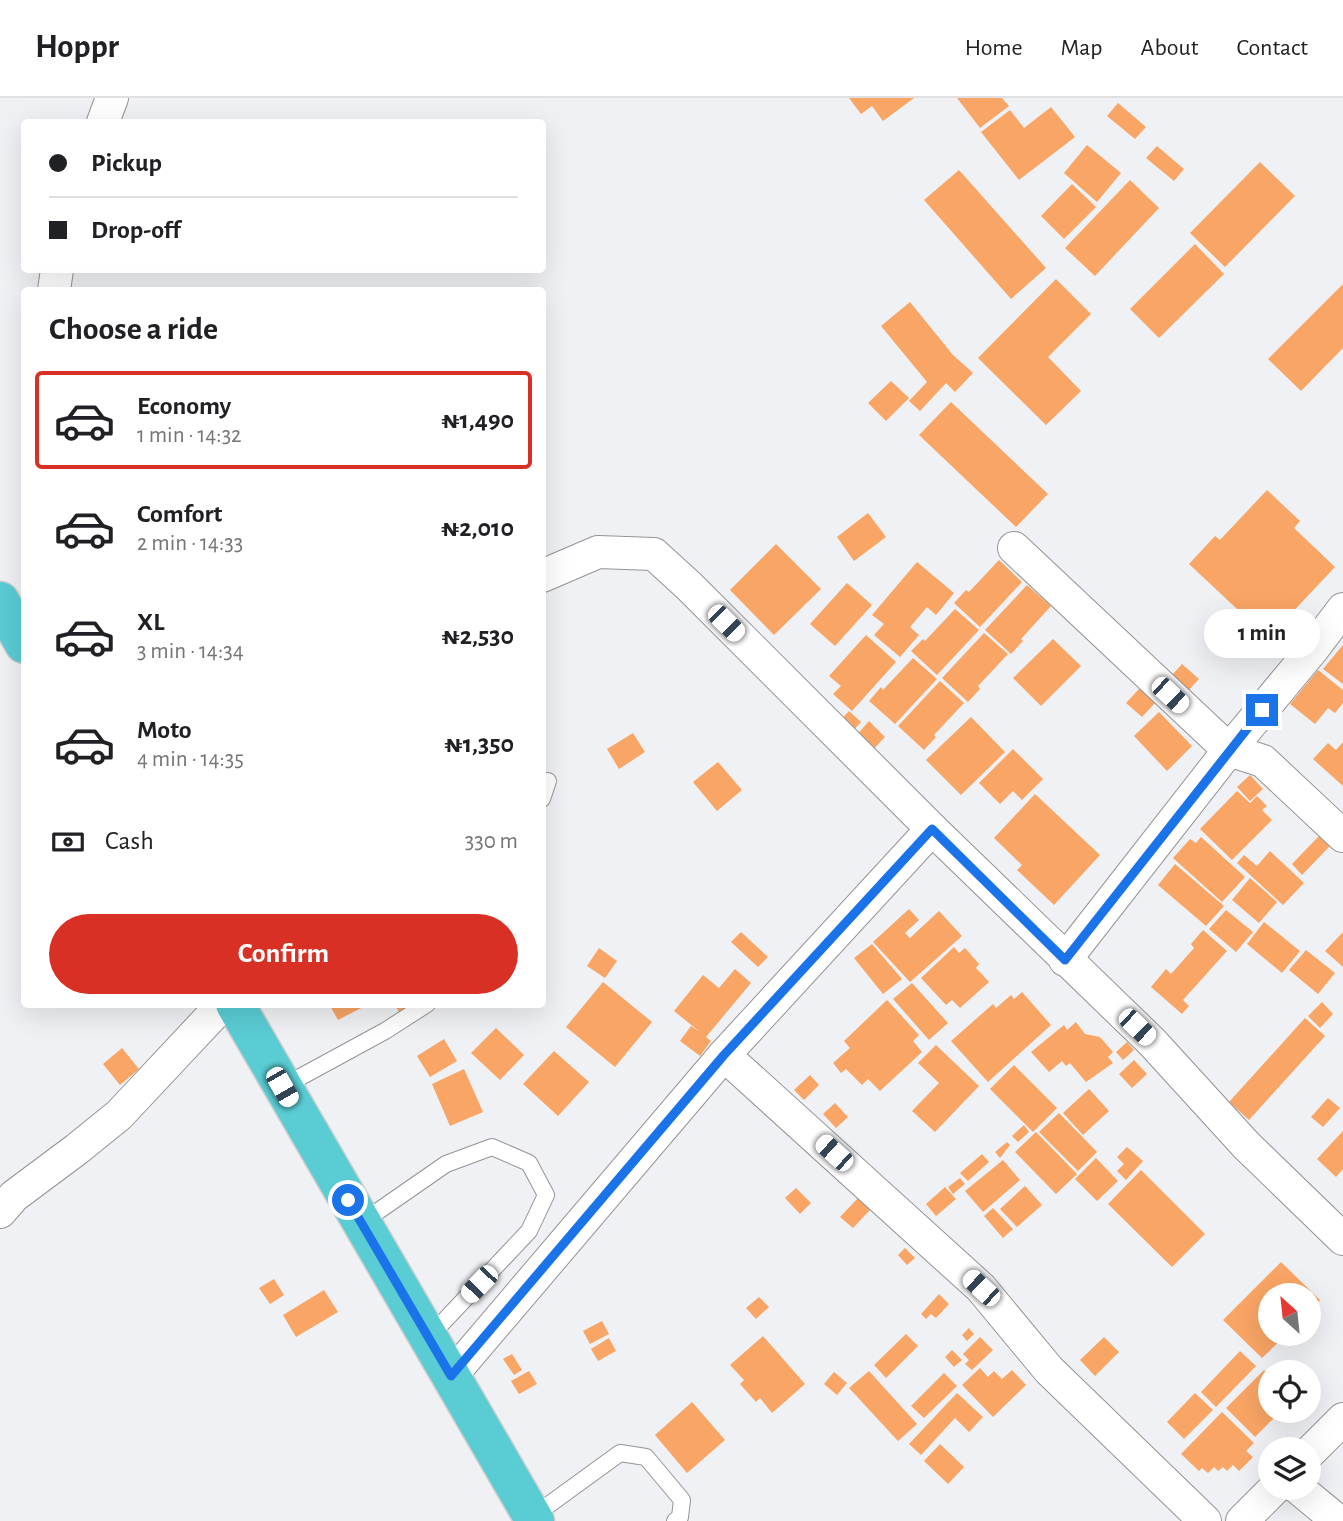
<!DOCTYPE html>
<meta charset="utf-8">
<style>
body{margin:0;font-family:"Alegreya Sans",sans-serif;background:#f2f2f2;color:#202124;height:100vh;display:flex;flex-direction:column;font-size:26px;white-space:nowrap}
*{box-sizing:border-box;margin:0}
p{font-size:23px;color:#757577}
.icon{flex:none;width:38px;height:38px;fill:none;stroke:currentColor;stroke-width:2;stroke-linecap:round;stroke-linejoin:round}
.map{position:relative;flex:1;overflow:hidden}
.details{position:absolute;left:21px;top:189px;width:525px;height:721px;display:flex;flex-direction:column;background:#fff;border-radius:7px;box-shadow:0 7px 28px #0002}
.details>*{flex:none}
.guide{position:absolute;left:21px;top:21px;width:525px;height:154px;border-radius:7px;box-shadow:0 7px 28px #0002;display:grid;align-content:center;height:154px;padding:0 28px;background:#fff}
.needle{width:46px;rotate:333deg}
.controls{position:absolute;left:1258px;top:1185px;display:grid;gap:14px}
.controls a{display:grid;place-items:center;width:63px;height:63px;border-radius:50%;background:#fff;box-shadow:0 7px 28px #0002;font-size:35px}
.end{position:absolute;width:32px;height:32px;margin:-16px;border:9px solid #1a73e8;background:#fff;box-shadow:0 0 0 4px #fff}
.from{border-radius:50%}
.bubble{position:absolute;height:49px;border-radius:24px;background:#fff;box-shadow:0 7px 28px #0002;font-size:23px;font-weight:600;line-height:49px;text-align:center}
.car{position:absolute;width:21px;height:42px;margin:-21px -10px;border-radius:9px;box-shadow:0 0 5px 2px #0007;background:linear-gradient(#fff 24%,#345 0 40%,#fff 0 76%,#345 0 86%,#fff 0)}
.guide b{display:flex;align-items:center;gap:24px;height:66px;font-size:26px}
.guide b+b{border-top:2px solid #e0e0e0}
.guide i{width:18px;height:18px;background:#202124}
ul{padding:0;list-style:none}
li{display:flex;align-items:center;gap:21px;height:98px;margin:0 14px 10px;padding:0 14px;border:4px solid transparent;border-radius:7px}
li div{flex:1}
li b{display:block;font-size:26px}
li em{font-style:normal;font-weight:600}
li.selected{border-color:#d93025}
li>.icon{width:63px;height:63px;stroke-width:1.5}
h2{padding:0 28px;font-size:32px;line-height:84px}
.pay{display:flex;align-items:center;gap:18px;height:77px;padding:0 28px;font-size:26px}
.pay p{margin-inline-start:auto}
.cta{display:flex;gap:14px;margin-top:auto;padding:14px 28px}
.cta a{flex:1;height:80px;border-radius:42px;background:#d93025;color:#fff;font-size:28px;font-weight:600;line-height:80px;text-align:center}
header{display:flex;align-items:center;gap:42px;box-sizing:border-box;height:98px;padding:0 35px;background:#fff;border-bottom:2px solid #e0e0e0}
header strong{font-size:33px}
nav{display:flex;gap:38px;margin-inline-start:auto;font-size:24px}
.map>svg:first-child{display:block}
.building{fill:#f9a565}
.lines{fill:none;stroke-linecap:round;stroke-linejoin:round}
.lane-casing{stroke:#949497;stroke-width:18}
.street-casing{stroke:#949497;stroke-width:34}
.highway-casing{stroke:#cecece;stroke-width:41}
.lane{stroke:#fff;stroke-width:16}
.street{stroke:#fff;stroke-width:32}
.highway{stroke:#5accd4;stroke-width:38}
.route{stroke:#1a73e8;stroke-width:9}
</style>
<header>
<strong>Hoppr</strong>
<nav><a>Home</a><a>Map</a><a>About</a><a>Contact</a></nav>
</header>
<div class="map">
<svg width="1343" height="1423" viewBox="0 0 1343 1423">
<rect width="100%" height="100%" fill="#f0f1f4"/>
<g class="building">
<path d="M849 0H914L883 23 872 8 861 16Z"/>
<path d="M957 0H1002L1009 8 980 30Z"/>
<path d="M1118 5 1146 29 1135 41 1107 18Z"/>
<path d="M1051 9 1075 39 1019 82 981 34 1010 12 1024 30Z"/>
<path d="M1087 47 1121 75 1097 104 1064 75Z"/>
<path d="M1157 48 1184 71 1174 83 1146 60Z"/>
<path d="M1260 64 1295 98 1225 169 1190 135Z"/>
<path d="M959 72 1046 170 1011 201 924 102Z"/>
<path d="M1130 82 1159 110 1095 178 1065 150Z"/>
<path d="M1072 86 1096 109 1064 141 1041 118Z"/>
<path d="M1195 146 1224 176 1159 240 1130 211Z"/>
<path d="M1056 181 1091 216 1048 259 1081 293 1046 327 978 260Z"/>
<path d="M1343 186V250L1301 293 1268 261Z"/>
<path d="M910 204 953 257 973 275 955 294 946 285 920 313 909 303 927 284 881 228Z"/>
<path d="M891 283 909 300 886 323 868 305Z"/>
<path d="M951 304 1048 396 1016 429 919 337Z"/>
<path d="M1267 392 1300 423 1294 430 1335 469 1268 540 1189 466 1215 438 1220 442Z"/>
<path d="M868 415 886 439 854 463 837 439Z"/>
<path d="M776 446 821 491 774 537 730 492Z"/>
<path d="M999 462 1022 484 980 529 954 505 966 492 969 494Z"/>
<path d="M917 464 954 495 936 517 927 509 910 529 919 537 900 559 874 537 884 526 872 517Z"/>
<path d="M847 485 872 507 835 548 810 526Z"/>
<path d="M1027 487 1051 508 1021 541 1023 543 1011 556 985 532Z"/>
<path d="M955 511 979 532 937 577 911 553 923 541 925 543Z"/>
<path d="M984 535 1008 556 978 588 980 591 968 604 942 580Z"/>
<path d="M866 537 896 564 852 613 833 596 841 588 829 578Z"/>
<path d="M1053 541 1081 568 1041 608 1013 580Z"/>
<path d="M1343 547V586L1323 571Z"/>
<path d="M913 560 937 581 895 626 869 603 881 589 883 592Z"/>
<path d="M1182 566 1199 581 1189 592 1172 577Z"/>
<path d="M1318 572 1343 592V605L1335 615 1328 610 1315 626 1290 606Z"/>
<path d="M940 583 964 605 934 637 936 639 924 652 898 628Z"/>
<path d="M1140 590 1155 605 1142 619 1126 605Z"/>
<path d="M849 613 861 624 851 635 839 624Z"/>
<path d="M1159 614 1192 648 1167 673 1134 638Z"/>
<path d="M971 619 1005 654 961 697 926 662Z"/>
<path d="M869 623 885 639 871 654 855 639Z"/>
<path d="M633 635 645 654 619 671 607 651Z"/>
<path d="M1343 644V688L1313 661 1328 645 1336 652Z"/>
<path d="M1013 651 1043 681 1022 702 1013 693 1000 706 979 685Z"/>
<path d="M718 664 742 692 717 713 693 684Z"/>
<path d="M1250 677 1263 691 1250 703 1237 689Z"/>
<path d="M1237 693 1250 705 1257 698 1267 708 1262 712 1272 722 1232 762 1200 731Z"/>
<path d="M1035 696 1100 757 1054 807 1017 772 1022 767 994 740Z"/>
<path d="M1319 738 1330 748 1302 777 1292 766Z"/>
<path d="M1201 739 1245 779 1222 804 1173 760 1190 741 1196 745Z"/>
<path d="M1270 753 1304 785 1283 807 1237 765 1244 757 1257 768Z"/>
<path d="M1175 766 1224 808 1206 828 1158 787Z"/>
<path d="M1250 780 1277 804 1259 825 1232 802Z"/>
<path d="M909 811 919 822 905 835 910 840 939 813 962 838 910 884 873 844Z"/>
<path d="M1226 812 1253 834 1236 854 1209 831Z"/>
<path d="M1264 824 1300 853 1282 875 1247 846Z"/>
<path d="M1203 832 1227 853 1183 902 1189 908 1182 916 1151 889 1166 871 1171 876 1194 850 1191 846Z"/>
<path d="M741 834 768 859 758 869 731 844Z"/>
<path d="M1343 834V869L1325 853Z"/>
<path d="M872 846 902 881 883 896 854 860Z"/>
<path d="M954 849 959 855 965 850 979 866 976 870 989 884 960 910 952 902 946 907 921 880Z"/>
<path d="M599 850 617 863 605 880 587 868Z"/>
<path d="M1306 852 1335 875 1318 896 1289 872Z"/>
<path d="M735 871 751 885 706 939 711 943 700 958 680 943 691 928 700 934 674 913 703 877 719 890Z"/>
<path d="M603 884 652 924 615 969 566 929Z"/>
<path d="M912 885 948 925 929 942 893 901Z"/>
<path d="M1022 894 1051 927 988 984 951 943 993 906 996 910 1011 897 1014 901Z"/>
<path d="M887 902 919 937 913 943 922 954 880 993 868 981 862 987 846 971 841 975 833 965 850 950 844 943Z"/>
<path d="M1322 904 1333 916 1320 930 1308 918Z"/>
<path d="M329 906H369L338 922Z"/>
<path d="M394 906H411L399 914Z"/>
<path d="M1305 920 1325 938 1249 1022 1229 1004Z"/>
<path d="M1076 924 1085 936 1100 939 1113 954 1108 959 1113 965 1086 984 1070 965 1066 968 1062 963 1049 974 1031 954 1064 927 1067 932Z"/>
<path d="M496 930 524 957 500 982 471 955Z"/>
<path d="M444 941 457 963 430 979 417 958Z"/>
<path d="M1127 944 1134 952 1123 962 1116 954Z"/>
<path d="M936 947 979 988 935 1034 912 1013 939 985 918 965Z"/>
<path d="M122 950 139 971 120 987 103 966Z"/>
<path d="M554 953 589 984 558 1018 523 986Z"/>
<path d="M1134 962 1147 976 1132 990 1119 976Z"/>
<path d="M1014 967 1057 1010 1033 1034 990 991Z"/>
<path d="M464 971 483 1014 450 1028 432 986Z"/>
<path d="M810 977 819 987 804 1002 794 992Z"/>
<path d="M1089 991 1109 1013 1083 1037 1063 1015Z"/>
<path d="M1328 1000 1340 1010 1323 1029 1311 1019Z"/>
<path d="M835 1005 848 1019 836 1030 823 1016Z"/>
<path d="M1059 1015 1097 1054 1078 1073 1039 1034Z"/>
<path d="M1024 1027 1029 1034 1018 1044 1012 1038Z"/>
<path d="M1343 1033V1071L1336 1079 1317 1061Z"/>
<path d="M1036 1034 1077 1076 1056 1096 1015 1054Z"/>
<path d="M1007 1044 1010 1047 1000 1060 995 1054Z"/>
<path d="M1127 1049 1143 1063 1126 1082 1117 1073 1124 1066 1117 1059Z"/>
<path d="M982 1056 989 1064 968 1083 960 1075Z"/>
<path d="M1096 1060 1118 1083 1097 1103 1075 1081Z"/>
<path d="M1003 1062 1020 1082 983 1114 965 1093Z"/>
<path d="M1141 1072 1205 1136 1172 1169 1108 1106Z"/>
<path d="M960 1080 965 1086 953 1096 948 1089Z"/>
<path d="M1025 1088 1042 1107 1017 1129 1000 1111Z"/>
<path d="M945 1089 956 1101 936 1118 926 1106Z"/>
<path d="M796 1090 811 1105 800 1116 785 1100Z"/>
<path d="M858 1100 870 1112 853 1130 840 1119Z"/>
<path d="M993 1110 1013 1131 1003 1140 984 1118Z"/>
<path d="M905 1150 915 1160 907 1167 898 1157Z"/>
<path d="M1281 1164 1320 1202 1309 1213V1197H1270V1236H1287L1262 1260 1223 1222Z"/>
<path d="M274 1181 284 1197 270 1206 259 1190Z"/>
<path d="M324 1192 338 1214 296 1239 283 1217Z"/>
<path d="M939 1196 949 1206 936 1220 931 1216 926 1221 921 1216Z"/>
<path d="M759 1199 769 1209 756 1221 746 1210Z"/>
<path d="M602 1223 609 1236 590 1246 583 1233Z"/>
<path d="M969 1230 974 1236 967 1243 962 1237Z"/>
<path d="M906 1236 918 1248 886 1280 874 1267Z"/>
<path d="M763 1238 805 1286 772 1315 760 1300 756 1304 740 1286 744 1282 730 1267Z"/>
<path d="M980 1239 993 1252 972 1272 965 1266 969 1262 963 1256Z"/>
<path d="M1104 1239 1119 1254 1095 1278 1080 1262Z"/>
<path d="M609 1240 616 1253 598 1263 591 1251Z"/>
<path d="M952 1252 962 1262 954 1269 945 1259Z"/>
<path d="M1240 1253 1256 1268 1216 1309 1201 1294Z"/>
<path d="M512 1256 522 1272 514 1277 503 1261Z"/>
<path d="M980 1270 988 1279 994 1273 1002 1281 1012 1272 1026 1287 993 1319 962 1287Z"/>
<path d="M1264 1272 1270 1279V1312H1282L1255 1339 1226 1310Z"/>
<path d="M529 1273 537 1286 519 1296 511 1283Z"/>
<path d="M869 1273 917 1326 898 1343 849 1290Z"/>
<path d="M834 1274 847 1285 837 1297 824 1286Z"/>
<path d="M944 1275 957 1288 924 1320 911 1308Z"/>
<path d="M957 1295 983 1319 969 1334 955 1320 921 1357 909 1346Z"/>
<path d="M1195 1295 1213 1312 1184 1341 1167 1324Z"/>
<path d="M692 1304 725 1342 687 1375 655 1337Z"/>
<path d="M1222 1314 1254 1345 1246 1353 1253 1359 1239 1373 1233 1367 1227 1373 1223 1369 1218 1373 1214 1369 1208 1375 1202 1370 1199 1373 1181 1356Z"/>
<path d="M940 1346 964 1369 948 1386 924 1363Z"/>
</g>
<g class="lines">
<defs>
<g id="lane">
<path d="M542 701 548 683"/>
<path d="M282 989 385 933 427 906"/>
<path d="M361 1125 446 1066 492 1049 529 1065 546 1097 529 1133 429 1239"/>
<path d="M532 1419 620 1355 646 1359 682 1402 680 1419 675 1423"/>
</g>
<g id="street">
<path d="M103 24 112 0"/>
<path d="M54 192 57 172"/>
<path d="M1014 450 1229 652 1263 663 1343 738"/>
<path d="M542 478 598 454 654 456 689 488 932 731 1152 944 1246 1047 1343 1141"/>
<path d="M1065 862 1229 652 1312 552 1343 511"/>
<path d="M724 957 981 1190 1049 1272 1205 1423"/>
<path d="M0 1114 14 1098 77 1051 119 1017 223 906"/>
<path d="M451 1278 724 957 932 731"/>
<path d="M1309 1355 1343 1321"/>
<path d="M1298 1390 1338 1423"/>
<path d="M1242 1423 1275 1390"/>
</g>
<g id="highway">
<path d="M0 503 24 546"/>
<path d="M235 906 535 1423"/>
</g>
</defs>
<use href="#lane" class="lane-casing"/>
<use href="#street" class="street-casing"/>
<use href="#highway" class="highway-casing"/>
<use href="#lane" class="lane"/>
<use href="#street" class="street"/>
<use href="#highway" class="highway"/>
</g>
<g class="lines">
<path class="route" d="M348 1102 451 1278 724 957 932 731 1065 862 1262 612"/>
</g>
</svg>
<div class="controls">
<a><svg class="needle" viewBox="-14 -14 28 28"><path d="M0-13l5 13h-10z" fill="#e53935"/><path d="M0 13l5-13h-10z" fill="#757577"/></svg></a>
<a><svg class="icon" aria-label="locate" viewBox="0 0 24 24"><circle cx="12" cy="12" r="6"/><path d="M12 2v4M12 18v4M2 12h4M18 12h4"/></svg></a>
<a><svg class="icon" aria-label="layers" viewBox="0 0 24 24"><path d="M12 4l9 5-9 5-9-5zM3 14l9 5 9-5"/></svg></a>
</div>
<i class="end from" style="left:348px;top:1102px"></i>
<i class="end" style="left:1262px;top:612px"></i>
<div class="bubble" style="left:1204px;top:511px;width:116px">1 min</div>
<i class="car" style="left:726px;top:525px;rotate:135deg"></i>
<i class="car" style="left:1170px;top:597px;rotate:133deg"></i>
<i class="car" style="left:1137px;top:929px;rotate:134deg"></i>
<i class="car" style="left:282px;top:989px;rotate:150deg"></i>
<i class="car" style="left:834px;top:1055px;rotate:312deg"></i>
<i class="car" style="left:479px;top:1186px;rotate:224deg"></i>
<i class="car" style="left:981px;top:1190px;rotate:313deg"></i>
<div class="guide">
<b><i class="from"></i>Pickup</b>
<b><i></i>Drop-off</b>
</div>
<section class="details">
<h2>Choose a ride</h2>
<ul>
<li class="selected"><svg class="icon" aria-label="car" viewBox="0 0 24 24"><path d="M5 17H2v-5l4-1 3-4h7l3 4 3 1v5h-3M9 17h6M6 11h13"/><circle cx="7" cy="17" r="2"/><circle cx="17" cy="17" r="2"/></svg><div><b>Economy</b><p>1 min · 14:32</p></div><em>₦1,490</em></li>
<li><svg class="icon" aria-label="car" viewBox="0 0 24 24"><path d="M5 17H2v-5l4-1 3-4h7l3 4 3 1v5h-3M9 17h6M6 11h13"/><circle cx="7" cy="17" r="2"/><circle cx="17" cy="17" r="2"/></svg><div><b>Comfort</b><p>2 min · 14:33</p></div><em>₦2,010</em></li>
<li><svg class="icon" aria-label="car" viewBox="0 0 24 24"><path d="M5 17H2v-5l4-1 3-4h7l3 4 3 1v5h-3M9 17h6M6 11h13"/><circle cx="7" cy="17" r="2"/><circle cx="17" cy="17" r="2"/></svg><div><b>XL</b><p>3 min · 14:34</p></div><em>₦2,530</em></li>
<li><svg class="icon" aria-label="car" viewBox="0 0 24 24"><path d="M5 17H2v-5l4-1 3-4h7l3 4 3 1v5h-3M9 17h6M6 11h13"/><circle cx="7" cy="17" r="2"/><circle cx="17" cy="17" r="2"/></svg><div><b>Moto</b><p>4 min · 14:35</p></div><em>₦1,350</em></li>
</ul>
<div class="pay"><svg class="icon" aria-label="cash" viewBox="0 0 24 24"><path d="M3 7h18v10H3z"/><circle cx="12" cy="12" r="2"/></svg>Cash<p>330 m</p></div>
<div class="cta"><a>Confirm</a></div>
</section>
</div>
